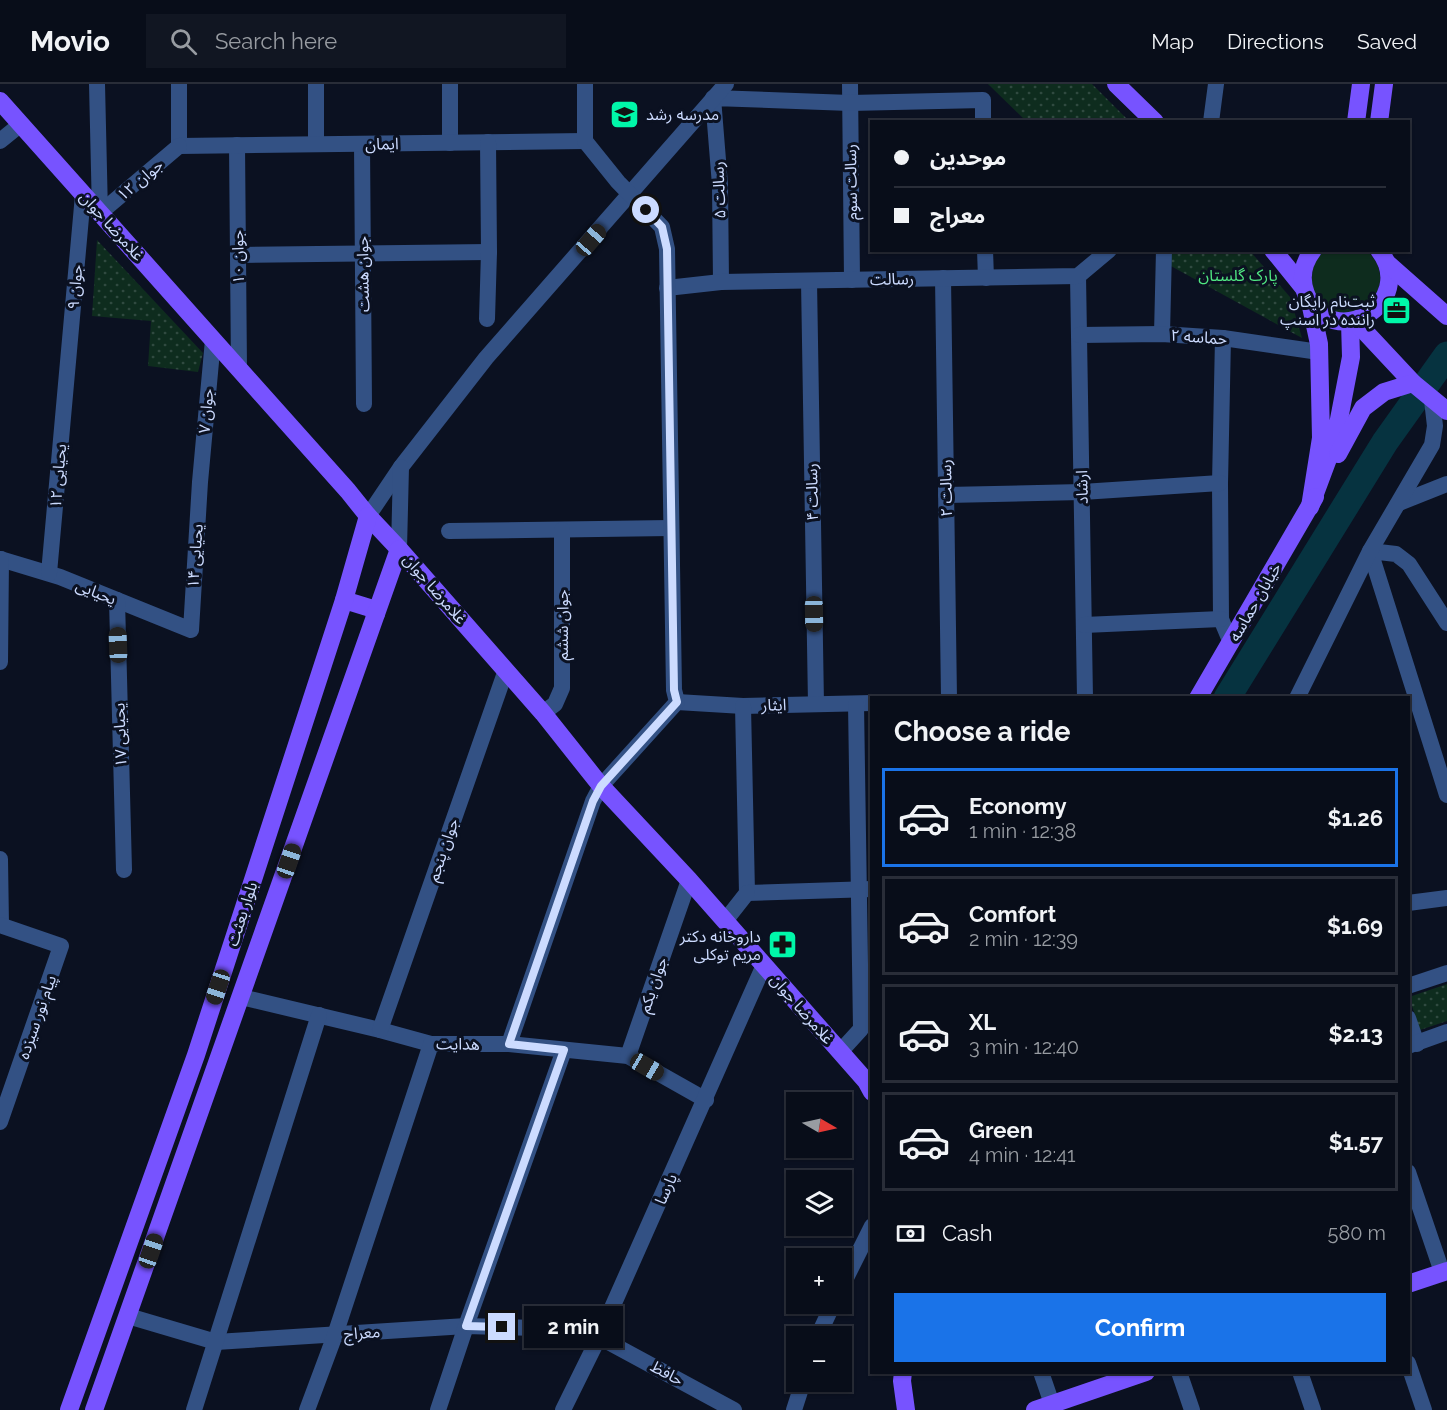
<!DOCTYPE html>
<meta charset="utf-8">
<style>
body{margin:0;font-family:Raleway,"Noto Sans Arabic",sans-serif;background:#111622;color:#f1f3f6;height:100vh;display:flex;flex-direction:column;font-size:22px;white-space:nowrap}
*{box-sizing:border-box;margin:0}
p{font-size:20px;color:#989ca2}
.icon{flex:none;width:33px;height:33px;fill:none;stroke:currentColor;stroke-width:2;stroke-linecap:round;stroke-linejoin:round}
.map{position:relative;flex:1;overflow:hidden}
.drawer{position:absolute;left:870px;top:612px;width:540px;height:678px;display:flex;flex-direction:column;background:#080d19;border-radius:0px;box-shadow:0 2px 4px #0004,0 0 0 2px #292d38}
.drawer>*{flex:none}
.banner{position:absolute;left:870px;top:36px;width:540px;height:132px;border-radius:0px;box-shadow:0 2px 4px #0004,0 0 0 2px #292d38;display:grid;align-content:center;height:132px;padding:0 24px;background:#080d19}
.needle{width:39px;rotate:99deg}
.fabs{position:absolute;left:786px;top:1008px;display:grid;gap:12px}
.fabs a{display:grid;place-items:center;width:66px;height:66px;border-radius:0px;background:#080d19;box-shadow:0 2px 4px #0004,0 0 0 2px #292d38;font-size:30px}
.end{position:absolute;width:27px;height:27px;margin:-14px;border:8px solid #ccdbff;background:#111;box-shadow:0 0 0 3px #111}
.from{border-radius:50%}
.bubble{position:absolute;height:42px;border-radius:0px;background:#080d19;box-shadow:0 2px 4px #0004,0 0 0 2px #292d38;font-size:20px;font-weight:700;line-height:42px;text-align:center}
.car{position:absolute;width:18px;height:36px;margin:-18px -9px;border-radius:8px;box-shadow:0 0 4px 2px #0007;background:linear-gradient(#222 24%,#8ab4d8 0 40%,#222 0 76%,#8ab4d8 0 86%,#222 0)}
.banner b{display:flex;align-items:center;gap:21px;height:57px;font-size:22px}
.banner b+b{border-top:2px solid #292d38}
.banner i{width:15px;height:15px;background:#f1f3f6}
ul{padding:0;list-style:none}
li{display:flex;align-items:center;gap:18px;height:99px;margin:0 12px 9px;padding:0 12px;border:3px solid #292d38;border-radius:0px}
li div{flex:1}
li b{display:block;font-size:22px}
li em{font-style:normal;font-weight:700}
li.on{border-color:#1a73e8}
li>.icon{width:54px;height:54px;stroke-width:1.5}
h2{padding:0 24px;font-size:27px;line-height:72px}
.pay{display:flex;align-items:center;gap:15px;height:66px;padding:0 24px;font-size:22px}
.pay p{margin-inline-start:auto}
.cta{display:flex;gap:12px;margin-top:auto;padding:12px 24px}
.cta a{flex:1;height:69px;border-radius:0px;background:#1a73e8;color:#fff;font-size:24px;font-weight:700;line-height:69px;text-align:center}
header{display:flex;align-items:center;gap:36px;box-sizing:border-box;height:84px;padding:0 30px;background:#080d19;border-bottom:2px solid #292d38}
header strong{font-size:28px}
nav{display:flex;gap:33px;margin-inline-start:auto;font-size:21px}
.search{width:420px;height:54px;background:#111622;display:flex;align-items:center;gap:15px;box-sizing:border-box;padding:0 21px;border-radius:0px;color:#989ca2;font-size:22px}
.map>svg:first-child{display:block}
.grass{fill:#0e2c1e}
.park{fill:url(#park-dots)}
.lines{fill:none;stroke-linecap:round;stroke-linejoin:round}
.river{stroke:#063340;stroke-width:27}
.minor{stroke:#335184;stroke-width:16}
.major{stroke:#7753ff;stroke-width:18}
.route{stroke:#ccdbff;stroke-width:8}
.labels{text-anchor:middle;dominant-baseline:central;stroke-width:6;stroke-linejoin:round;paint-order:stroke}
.poi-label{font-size:16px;fill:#ccdbff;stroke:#0b1121;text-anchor:end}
.street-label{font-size:16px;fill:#ccdbff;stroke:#0b1121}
.park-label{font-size:16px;fill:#50e782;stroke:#0b1121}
</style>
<header>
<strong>Movio</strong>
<div class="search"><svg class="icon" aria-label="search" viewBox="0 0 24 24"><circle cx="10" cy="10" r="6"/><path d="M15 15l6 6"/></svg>Search here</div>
<nav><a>Map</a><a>Directions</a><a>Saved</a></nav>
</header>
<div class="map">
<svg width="1447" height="1326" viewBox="0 0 1447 1326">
<defs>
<pattern id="park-dots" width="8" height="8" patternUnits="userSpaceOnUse" patternTransform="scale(1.5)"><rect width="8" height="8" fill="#0e2c1e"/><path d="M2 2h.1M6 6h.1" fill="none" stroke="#304a40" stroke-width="1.8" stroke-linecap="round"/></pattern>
</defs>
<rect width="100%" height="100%" fill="#0b1121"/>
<path class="grass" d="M1322 167H1367C1403 200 1357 247 1326 224 1320 220 1314 208 1310 202L1315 174Z"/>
<g class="park">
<path d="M988 0H1092L1129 37H1026Z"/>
<path d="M97 156 203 269 198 288 148 282 151 237 92 232Z"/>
<path d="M1154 167H1250L1290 213 1302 254 1169 181Z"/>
<path d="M1447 900V937L1420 946 1409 913Z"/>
</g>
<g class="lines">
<path class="river" d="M1227 614 1385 358 1447 271"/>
<g class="minor">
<path d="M97 0 100 129"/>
<path d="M179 0V62"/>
<path d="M316 0V60"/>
<path d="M450 0V59"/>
<path d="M850 0 852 196"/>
<path d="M1211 38 1216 0"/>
<path d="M0 57 21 40"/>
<path d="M362 60 364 320"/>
<path d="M237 61 239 285"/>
<path d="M179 62 585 57"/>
<path d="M100 129 179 62"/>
<path d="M985 166 986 194"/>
<path d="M238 171 489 168"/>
<path d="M1078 192 1085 614"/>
<path d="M943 194 949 614"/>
<path d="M809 197 816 620"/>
<path d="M721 198 720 101 713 14 850 19 983 16V38"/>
<path d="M667 204 721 198 1078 192 1109 166"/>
<path d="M487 235 489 168 488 58"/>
<path d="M1162 250 1164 166"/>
<path d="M1079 251 1162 250 1223 254 1319 268"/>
<path d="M1223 254 1220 399 1221 535 1231 559"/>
<path d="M946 411 1082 408 1220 399"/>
<path d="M1399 419 1447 400"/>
<path d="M368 432 401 383 486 274 726 0"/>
<path d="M449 447 671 444"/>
<path d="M399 465 401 383"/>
<path d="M0 475 60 493 191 546 200 398 213 256"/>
<path d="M49 489 83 111"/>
<path d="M117 516 124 786"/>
<path d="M1447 539 1409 480 1396 470 1370 467 1447 711"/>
<path d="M1084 541 1221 535"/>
<path d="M0 578 1 475"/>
<path d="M1297 614 1370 467 1432 361 1435 342 1432 316"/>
<path d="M677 618 743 622 872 619"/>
<path d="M743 622 747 809"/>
<path d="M543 629 555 620 562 604V446"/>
<path d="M0 775 1 841"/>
<path d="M747 809 872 805"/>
<path d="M1408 819 1447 814"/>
<path d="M725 837 747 809"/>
<path d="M0 841 61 862 0 1038"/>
<path d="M1408 902 1447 889"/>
<path d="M241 913 380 946 431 960H509L628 972 706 1016"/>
<path d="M1408 934 1417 960"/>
<path d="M380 946 506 586"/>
<path d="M509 960 593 717 601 702 677 618 674 606 667 165 662 143 618 98 585 57V0"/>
<path d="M1408 962 1447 948"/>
<path d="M840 968 861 945 856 620"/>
<path d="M628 972 689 796"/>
<path d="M1408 1088 1442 1188"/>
<path d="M842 1202 872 1142"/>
<path d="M128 1232 216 1258 466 1242 538 1244 599 1253 734 1326"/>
<path d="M818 1252 833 1220"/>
<path d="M1408 1279 1424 1326"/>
<path d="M1041 1288 1052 1320"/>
<path d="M1179 1288 1192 1326"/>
<path d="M1300 1288 1313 1326"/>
<path d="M194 1326 319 931"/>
<path d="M307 1326 335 1251 431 960"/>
<path d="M438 1326 466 1242 564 966"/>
<path d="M563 1326 599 1253 764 881"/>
<path d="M794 1326 803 1298"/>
</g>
<g class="major">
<path d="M1116 0 1155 38"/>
<path d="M0 17 348 407 368 432 399 465 543 629 601 702 689 796 866 997 872 1008"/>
<path d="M1356 38 1361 0"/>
<path d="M1379 38 1384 0"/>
<path d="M1273 166 1303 203"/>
<path d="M1313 166C1303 179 1300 195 1306 210 1332 271 1419 218 1379 166"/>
<path d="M1387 179 1447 232"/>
<path d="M1310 218 1319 260 1321 354 1310 423 1335 356 1351 273 1350 238"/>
<path d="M1355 237 1413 299 1447 327"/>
<path d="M1338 370 1363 324 1384 308 1413 299"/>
<path d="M344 516 370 524 376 530"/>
<path d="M1198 614 1315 413"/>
<path d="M1408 1200 1447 1187"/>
<path d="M903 1288 902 1297 906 1326"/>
<path d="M69 1326 196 971 344 516 368 432"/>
<path d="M94 1326 399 465"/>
<path d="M1035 1326 1146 1288"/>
</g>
</g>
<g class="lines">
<path class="route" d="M502 1243 466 1242 564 966 509 960 593 717 601 702 677 618 674 606 667 165 662 143 646 126"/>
</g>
<defs>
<symbol id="school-square" viewBox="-11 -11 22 22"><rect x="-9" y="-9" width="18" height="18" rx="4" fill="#00f7a9" stroke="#0b1121"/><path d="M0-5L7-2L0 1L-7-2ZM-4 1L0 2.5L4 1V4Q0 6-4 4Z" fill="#111"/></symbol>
<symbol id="office-square" viewBox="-11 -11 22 22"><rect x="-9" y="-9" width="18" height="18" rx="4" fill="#00f7a9" stroke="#0b1121"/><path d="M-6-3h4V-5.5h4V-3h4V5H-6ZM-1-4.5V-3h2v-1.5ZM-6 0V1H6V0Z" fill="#111"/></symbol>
<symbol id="pharmacy-square" viewBox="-11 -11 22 22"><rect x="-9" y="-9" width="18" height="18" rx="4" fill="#00f7a9" stroke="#0b1121"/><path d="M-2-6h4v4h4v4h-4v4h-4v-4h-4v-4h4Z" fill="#111"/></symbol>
</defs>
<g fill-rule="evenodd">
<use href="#school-square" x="608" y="14" width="33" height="33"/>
<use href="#office-square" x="1380" y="210" width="33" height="33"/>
<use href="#pharmacy-square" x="766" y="844" width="33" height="33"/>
</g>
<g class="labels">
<g class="poi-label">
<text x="646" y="30" text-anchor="start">مدرسه رشد</text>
<text x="1375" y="217">ثبت‌نام رایگان<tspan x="1375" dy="18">راننده در اسنپ</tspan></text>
<text x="761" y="852">داروخانه دکتر<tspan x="761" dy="18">مریم توکلی</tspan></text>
</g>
<g class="street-label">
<text transform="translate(382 60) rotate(-1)">ایمان</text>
<text transform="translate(140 96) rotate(-40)">جوان ۱۲</text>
<text transform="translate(851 98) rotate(-91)">رسالت سوم</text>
<text transform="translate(719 106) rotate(-92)">رسالت ۵</text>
<text transform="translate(112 142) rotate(48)">غلامرضا جوان</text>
<text transform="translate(238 173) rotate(-91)">جوان ۱۰</text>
<text transform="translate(363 190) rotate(-91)">جوان هشت</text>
<text transform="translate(892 195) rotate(-1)">رسالت</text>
<text transform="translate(75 203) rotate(-85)">جوان ۹</text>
<text transform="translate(1199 253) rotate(4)">حماسه ۲</text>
<text transform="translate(206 327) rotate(-85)">جوان ۷</text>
<text transform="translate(58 392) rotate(-85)">یحیایی ۱۲</text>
<text transform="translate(1082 403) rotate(-91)">ارشاد</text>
<text transform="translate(946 404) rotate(-91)">رسالت ۲</text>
<text transform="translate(812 408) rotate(-91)">رسالت ۴</text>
<text transform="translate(195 472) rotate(-86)">یحیایی ۱۴</text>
<text transform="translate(435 505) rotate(49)">غلامرضا جوان</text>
<text transform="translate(96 508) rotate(22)">یحیایی</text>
<text transform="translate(1255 518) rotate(-60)">خیابان حماسه</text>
<text transform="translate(562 541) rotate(-90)">جوان ششم</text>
<text transform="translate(774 621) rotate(-1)">ایثار</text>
<text transform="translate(120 651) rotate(-92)">یحیایی ۱۷</text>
<text transform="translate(443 766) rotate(-71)">جوان پنجم</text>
<text transform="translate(242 830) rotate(-72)">بلوار بعثت</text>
<text transform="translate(653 901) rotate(-71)">جوان یکم</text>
<text transform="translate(802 925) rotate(49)">غلامرضا جوان</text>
<text transform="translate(37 933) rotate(-71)">پیام نور سیزده</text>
<text transform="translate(458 960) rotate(1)">هدایت</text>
<text transform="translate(666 1105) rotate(-66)">پارسا</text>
<text transform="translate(362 1249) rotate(-4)">معراج</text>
<text transform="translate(667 1289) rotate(28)">حافظ</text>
</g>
<g class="park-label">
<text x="1238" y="191">پارک گلستان</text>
</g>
</g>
</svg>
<div class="fabs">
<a><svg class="needle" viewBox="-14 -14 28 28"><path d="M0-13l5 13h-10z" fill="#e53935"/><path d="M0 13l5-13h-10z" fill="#989ca2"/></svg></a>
<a><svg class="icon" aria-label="layers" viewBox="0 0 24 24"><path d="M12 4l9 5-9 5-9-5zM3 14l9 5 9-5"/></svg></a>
<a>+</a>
<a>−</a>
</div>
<i class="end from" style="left:646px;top:126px"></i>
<i class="end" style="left:502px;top:1243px"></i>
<div class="bubble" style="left:524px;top:1222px;width:99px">2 min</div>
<i class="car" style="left:591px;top:156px;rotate:41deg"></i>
<i class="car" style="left:814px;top:530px;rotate:179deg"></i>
<i class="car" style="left:118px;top:561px;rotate:358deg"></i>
<i class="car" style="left:289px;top:777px;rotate:19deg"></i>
<i class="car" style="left:218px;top:903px;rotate:198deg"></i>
<i class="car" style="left:647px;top:983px;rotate:120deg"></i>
<i class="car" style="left:151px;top:1167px;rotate:19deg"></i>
<div class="banner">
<b><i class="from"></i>موحدین</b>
<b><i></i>معراج</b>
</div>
<section class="drawer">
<h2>Choose a ride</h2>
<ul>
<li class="on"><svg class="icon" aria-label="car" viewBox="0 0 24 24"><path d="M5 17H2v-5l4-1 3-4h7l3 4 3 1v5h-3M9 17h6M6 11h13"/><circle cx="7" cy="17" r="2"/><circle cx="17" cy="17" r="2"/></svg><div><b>Economy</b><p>1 min · 12:38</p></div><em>$1.26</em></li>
<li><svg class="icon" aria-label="car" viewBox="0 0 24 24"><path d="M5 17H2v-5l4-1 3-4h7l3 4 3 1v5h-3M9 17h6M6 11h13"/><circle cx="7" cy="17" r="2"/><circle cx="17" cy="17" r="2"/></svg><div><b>Comfort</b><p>2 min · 12:39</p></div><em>$1.69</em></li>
<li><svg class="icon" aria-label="car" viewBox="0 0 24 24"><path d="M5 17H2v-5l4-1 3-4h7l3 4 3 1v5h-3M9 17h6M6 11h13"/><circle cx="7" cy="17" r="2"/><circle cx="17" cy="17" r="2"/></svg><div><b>XL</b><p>3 min · 12:40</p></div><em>$2.13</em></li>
<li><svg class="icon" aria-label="car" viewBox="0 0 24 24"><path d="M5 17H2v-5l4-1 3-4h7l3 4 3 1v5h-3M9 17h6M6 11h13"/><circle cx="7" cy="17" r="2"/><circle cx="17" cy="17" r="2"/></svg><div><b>Green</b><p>4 min · 12:41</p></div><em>$1.57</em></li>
</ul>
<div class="pay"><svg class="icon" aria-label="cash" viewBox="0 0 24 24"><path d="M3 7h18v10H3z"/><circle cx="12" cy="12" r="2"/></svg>Cash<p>580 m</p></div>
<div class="cta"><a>Confirm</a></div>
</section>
</div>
